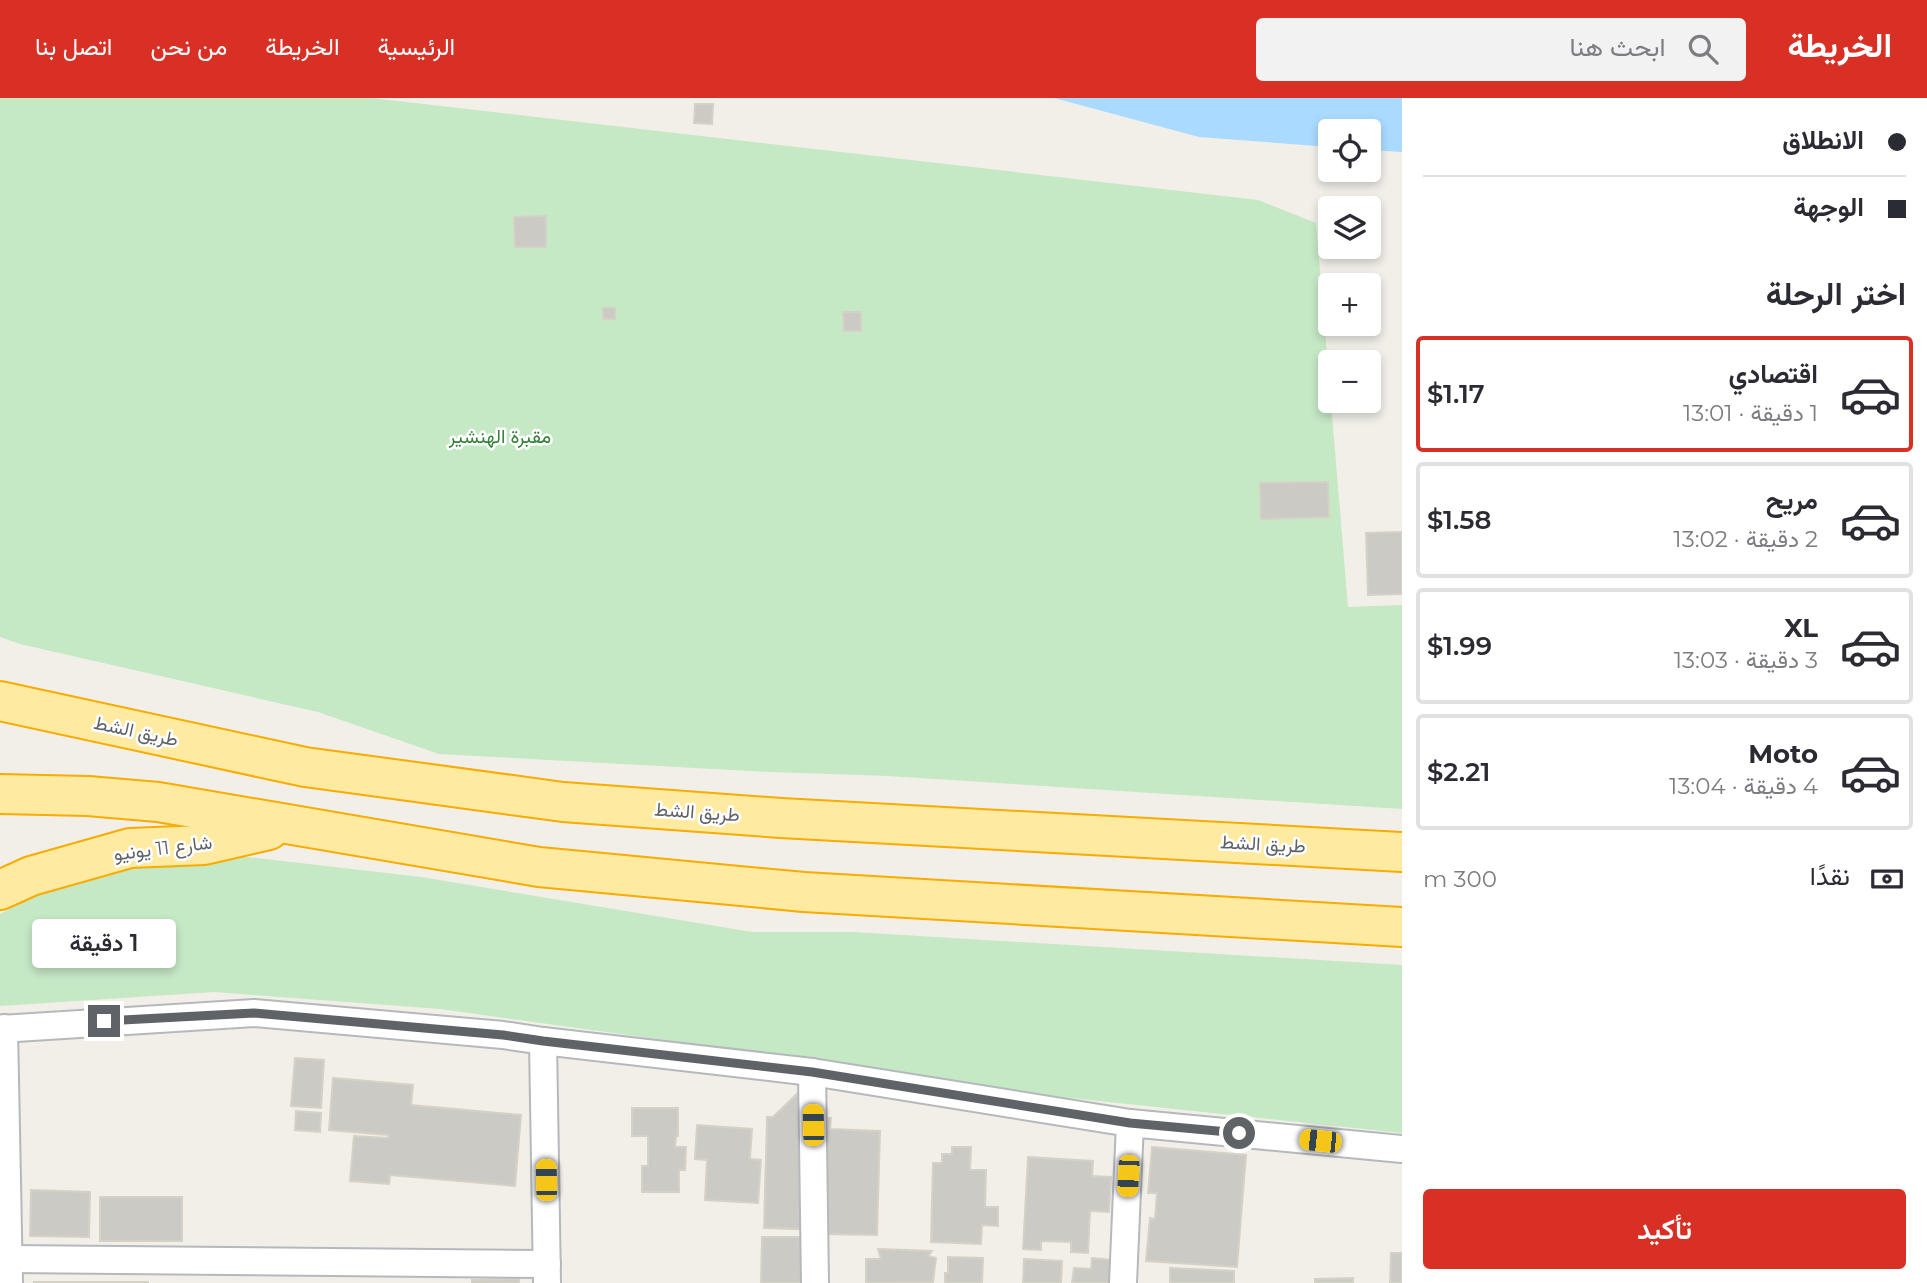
<!DOCTYPE html>
<html lang="ar">
<meta charset="utf-8">
<style>
body{margin:0;font-family:Montserrat,Vazirmatn,sans-serif;background:#f2f2f3;color:#2b2b33;direction:rtl;height:100vh;display:flex;flex-direction:column;font-size:26px;white-space:nowrap}
*{box-sizing:border-box;margin:0}
p{font-size:23px;color:#7c7c81}
.icon{flex:none;width:38px;height:38px;fill:none;stroke:currentColor;stroke-width:2;stroke-linecap:round;stroke-linejoin:round}
.map{position:relative;flex:1;overflow:hidden;direction:ltr}
.side{display:flex;flex-direction:column;background:#fff;width:525px}
.side>*{flex:none}
.guide{display:grid;align-content:center;height:154px;padding:0 21px;background:#fff}
.buttons{position:absolute;left:1318px;top:21px;display:grid;gap:14px}
.buttons a{display:grid;place-items:center;width:63px;height:63px;border-radius:7px;background:#fff;box-shadow:0 4px 10px #0003;font-size:35px}
.end{position:absolute;width:32px;height:32px;margin:-16px;border:9px solid #5f6368;background:#fff;box-shadow:0 0 0 4px #fff}
.from{border-radius:50%}
.bubble{position:absolute;height:49px;border-radius:7px;background:#fff;box-shadow:0 4px 10px #0003;font-size:23px;font-weight:600;line-height:49px;text-align:center;direction:rtl}
.car{position:absolute;width:21px;height:42px;margin:-21px -10px;border-radius:9px;box-shadow:0 0 5px 2px #0007;background:linear-gradient(#f5c518 24%,#345 0 40%,#f5c518 0 76%,#345 0 86%,#f5c518 0)}
.guide b{display:flex;align-items:center;gap:24px;height:66px;font-size:26px}
.guide b+b{border-top:2px solid #e1e1e2}
.guide i{width:18px;height:18px;background:#2b2b33}
ul{padding:0;list-style:none}
li{display:flex;align-items:center;gap:21px;height:116px;margin:0 14px 10px;padding:0 7px;border:4px solid #e1e1e2;border-radius:7px}
li div{flex:1}
li b{display:block;font-size:26px}
li em{font-style:normal;font-weight:600}
li.on{border-color:#d93025}
li>.icon{width:63px;height:63px;stroke-width:1.5}
h2{padding:0 21px;font-size:32px;line-height:84px}
.pay{display:flex;align-items:center;gap:18px;height:77px;padding:0 21px;font-size:26px}
.pay p{margin-inline-start:auto}
.primary-button{display:flex;gap:14px;margin-top:auto;padding:14px 21px}
.primary-button a{flex:1;height:80px;border-radius:7px;background:#d93025;color:#fff;font-size:28px;font-weight:600;line-height:80px;text-align:center}
header{display:flex;align-items:center;gap:42px;box-sizing:border-box;height:98px;padding:0 35px;background:#d93025;color:#fff}
header strong{font-size:33px}
nav{display:flex;gap:38px;margin-inline-start:auto;font-size:24px}
.search{width:490px;height:63px;background:#f2f2f3;display:flex;align-items:center;gap:18px;box-sizing:border-box;padding:0 24px;border-radius:7px;color:#7c7c81;font-size:26px}
main{display:flex;flex:1;min-height:0}
.map>svg:first-child{display:block}
.green{fill:#c5e8c5}
.water{fill:#aadaff}
.building{fill:#cccac5;stroke:#d6d1c6;stroke-width:2}
.lines{fill:none;stroke-linecap:round;stroke-linejoin:round}
.minor-casing{stroke:#b5b8bc;stroke-width:30}
.trunk-casing{stroke:#f9ab00;stroke-width:42}
.minor{stroke:#fff;stroke-width:26}
.trunk{stroke:#feeaa1;stroke-width:38}
.route{stroke:#5f6368;stroke-width:9}
.labels{text-anchor:middle;dominant-baseline:central;stroke-width:5;stroke-linejoin:round;paint-order:stroke}
.park-label{font-size:19px;fill:#348238;stroke:#fff}
.street-label{font-size:19px;fill:#5f6368;stroke:#fff}
</style>
<header>
<strong>الخريطة</strong>
<div class="search"><svg class="icon" aria-label="search" viewBox="0 0 24 24"><circle cx="10" cy="10" r="6"/><path d="M15 15l6 6"/></svg>ابحث هنا</div>
<nav><a>الرئيسية</a><a>الخريطة</a><a>من نحن</a><a>اتصل بنا</a></nav>
</header>
<main>
<section class="side">
<div class="guide">
<b><i class="from"></i>الانطلاق</b>
<b><i></i>الوجهة</b>
</div>
<h2>اختر الرحلة</h2>
<ul>
<li class="on"><svg class="icon" aria-label="car" viewBox="0 0 24 24"><path d="M5 17H2v-5l4-1 3-4h7l3 4 3 1v5h-3M9 17h6M6 11h13"/><circle cx="7" cy="17" r="2"/><circle cx="17" cy="17" r="2"/></svg><div><b>اقتصادي</b><p>1 دقيقة · 13:01</p></div><em>$1.17</em></li>
<li><svg class="icon" aria-label="car" viewBox="0 0 24 24"><path d="M5 17H2v-5l4-1 3-4h7l3 4 3 1v5h-3M9 17h6M6 11h13"/><circle cx="7" cy="17" r="2"/><circle cx="17" cy="17" r="2"/></svg><div><b>مريح</b><p>2 دقيقة · 13:02</p></div><em>$1.58</em></li>
<li><svg class="icon" aria-label="car" viewBox="0 0 24 24"><path d="M5 17H2v-5l4-1 3-4h7l3 4 3 1v5h-3M9 17h6M6 11h13"/><circle cx="7" cy="17" r="2"/><circle cx="17" cy="17" r="2"/></svg><div><b>XL</b><p>3 دقيقة · 13:03</p></div><em>$1.99</em></li>
<li><svg class="icon" aria-label="car" viewBox="0 0 24 24"><path d="M5 17H2v-5l4-1 3-4h7l3 4 3 1v5h-3M9 17h6M6 11h13"/><circle cx="7" cy="17" r="2"/><circle cx="17" cy="17" r="2"/></svg><div><b>Moto</b><p>4 دقيقة · 13:04</p></div><em>$2.21</em></li>
</ul>
<div class="pay"><svg class="icon" aria-label="cash" viewBox="0 0 24 24"><path d="M3 7h18v10H3z"/><circle cx="12" cy="12" r="2"/></svg>نقدًا<p>300 m</p></div>
<div class="primary-button"><a>تأكيد</a></div>
</section>
<div class="map">
<svg width="1402" height="1185" viewBox="0 0 1402 1185">
<rect width="100%" height="100%" fill="#f1efe8"/>
<g class="green">
<path d="M0 0H372L1258 102 1316 125 1348 509 1402 507V711L889 678 770 674 439 656 318 614 20 546 0 539Z"/>
<path d="M229 757 421 779 752 834H853L1402 867V1035L891 981 701 947 440 911 214 894 0 908V816L34 798 131 766Z"/>
</g>
<path class="water" d="M1054 0H1402V54L1369 52 1368 33H1330V49L1199 39Z"/>
<g class="building">
<path d="M695 6H713L712 26 694 25Z"/>
<path d="M546 118V149H515L514 119Z"/>
<rect x="603" y="210" width="12" height="11"/>
<path d="M843 214H861V233H844Z"/>
<path d="M1328 384 1329 419 1261 421 1260 385Z"/>
<path d="M1402 434V496L1368 497 1366 435Z"/>
<path d="M295 960 324 962 321 1010 291 1008Z"/>
<path d="M333 980 413 987 411 1007 521 1017 515 1088 390 1077 389 1086 350 1083 354 1038 388 1040V1037L329 1032Z"/>
<path d="M799 994 824 1020H831L830 1031 880 1033 877 1137 821 1136V1132L764 1130 767 1019H773Z"/>
<path d="M632 1010H678V1038H676L675 1049H686L685 1072H679V1094H642V1068H648V1038H632Z"/>
<path d="M296 1013 321 1015 320 1034 295 1032Z"/>
<path d="M697 1027 752 1031 750 1061 761 1062 758 1105 705 1102 707 1062 695 1061Z"/>
<path d="M952 1049H971L970 1072H986L985 1109H998V1128L982 1127 981 1146 931 1144 933 1065H942V1056H952Z"/>
<path d="M1152 1049 1246 1057 1237 1169 1146 1163 1150 1120 1155 1121 1157 1095H1148Z"/>
<path d="M1028 1059 1093 1063 1092 1078 1111 1079 1109 1114 1090 1113 1088 1155 1071 1154V1144L1041 1143V1152L1023 1151Z"/>
<path d="M31 1092 90 1094 89 1139 30 1138Z"/>
<rect x="100" y="1099" width="82" height="44"/>
<path d="M762 1139H806V1185H761Z"/>
<path d="M878 1151 932 1153 928 1158 936 1160 933 1184 866 1185V1161H881Z"/>
<path d="M1391 1155H1402V1185H1390Z"/>
<path d="M948 1159 983 1160 982 1185H945V1175H948Z"/>
<path d="M1092 1160 1121 1163 1120 1185H1072L1074 1170 1091 1171Z"/>
<path d="M1024 1161 1062 1163 1061 1185H1023Z"/>
<path d="M1170 1170 1234 1173V1185H1170Z"/>
<path d="M1353 1180V1185H1315V1181Z"/>
<path d="M519 1181V1185H472V1182Z"/>
<rect x="34" y="1184" width="114" height="1"/>
</g>
<g class="lines">
<defs>
<g id="minor">
<path d="M4 930 9 1185"/>
<path d="M0 931 254 915 503 937 543 943 812 974 1130 1025"/>
<path d="M543 943 547 1185"/>
<path d="M812 974 815 1185"/>
<path d="M9 1161 547 1166"/>
<path d="M1123 1185 1130 1025 1402 1051"/>
</g>
<g id="trunk">
<path d="M0 603 305 669 563 704 781 720 1402 754"/>
<path d="M0 696 88 698 158 704 539 769 804 794 1402 829"/>
<path d="M0 792 31 778 130 750 204 747 269 732"/>
</g>
</defs>
<use href="#minor" class="minor-casing"/>
<use href="#trunk" class="trunk-casing"/>
<use href="#minor" class="minor"/>
<use href="#trunk" class="trunk"/>
</g>
<g class="lines">
<path class="route" d="M104 923 254 915 503 937 543 943 812 974 1130 1025 1239 1035"/>
</g>
<g class="labels">
<g class="park-label">
<text x="500" y="338">مقبرة الهنشير</text>
</g>
<g class="street-label">
<text transform="translate(136 633) rotate(12)">طريق الشط</text>
<text transform="translate(697 714) rotate(4)">طريق الشط</text>
<text transform="translate(1263 746) rotate(3)">طريق الشط</text>
<text transform="translate(163 750) rotate(-7)">شارع 11 يونيو</text>
</g>
</g>
</svg>
<div class="buttons">
<a><svg class="icon" aria-label="locate" viewBox="0 0 24 24"><circle cx="12" cy="12" r="6"/><path d="M12 2v4M12 18v4M2 12h4M18 12h4"/></svg></a>
<a><svg class="icon" aria-label="layers" viewBox="0 0 24 24"><path d="M12 4l9 5-9 5-9-5zM3 14l9 5 9-5"/></svg></a>
<a>+</a>
<a>−</a>
</div>
<i class="end from" style="left:1239px;top:1035px"></i>
<i class="end" style="left:104px;top:923px"></i>
<div class="bubble" style="left:32px;top:821px;width:144px">1 دقيقة</div>
<i class="car" style="left:813px;top:1027px;rotate:359deg"></i>
<i class="car" style="left:1320px;top:1043px;rotate:276deg"></i>
<i class="car" style="left:1128px;top:1078px;rotate:183deg"></i>
<i class="car" style="left:546px;top:1082px;rotate:359deg"></i>
</div>
</main>
